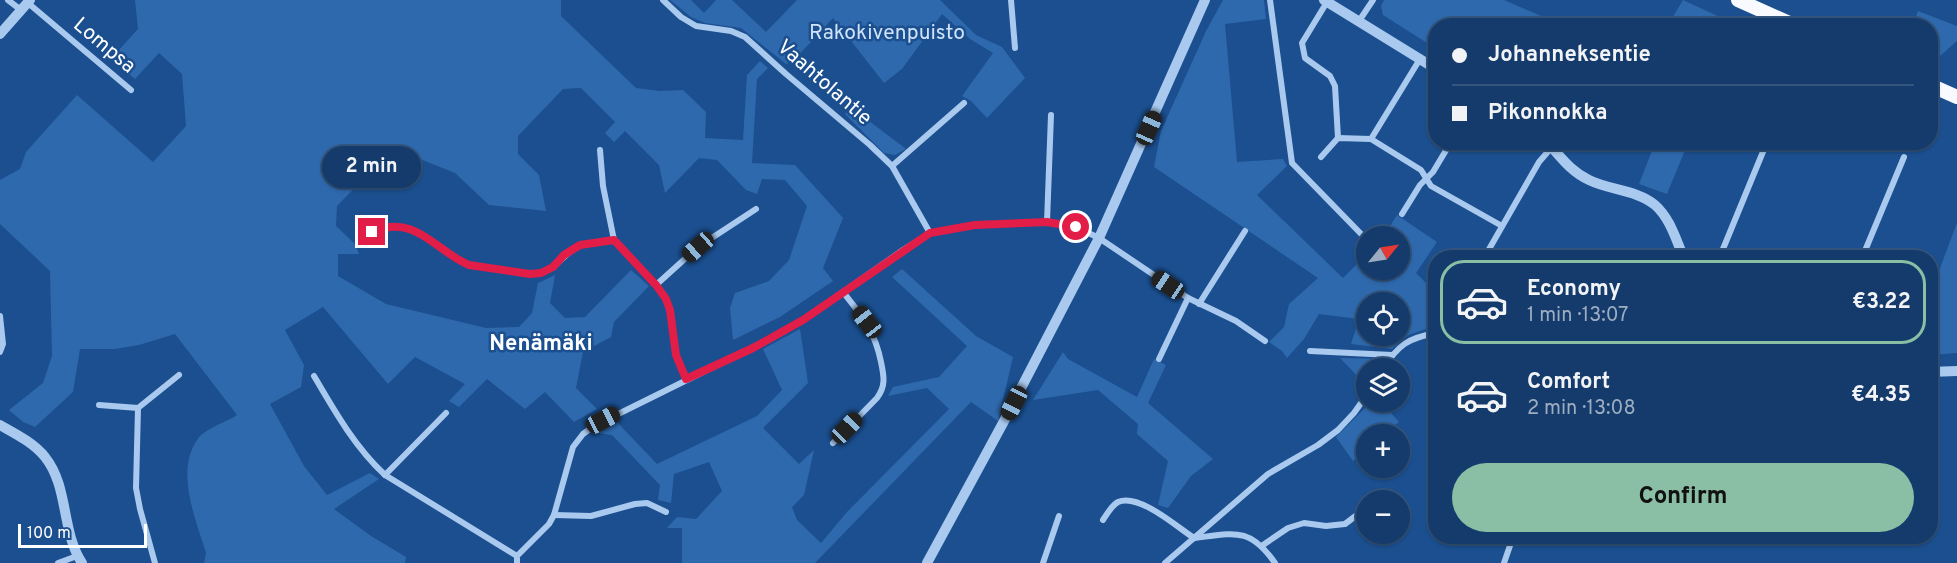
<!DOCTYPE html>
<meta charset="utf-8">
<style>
body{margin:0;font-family:Overpass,sans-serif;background:#1d4271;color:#f1f3f6;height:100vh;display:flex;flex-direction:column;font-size:22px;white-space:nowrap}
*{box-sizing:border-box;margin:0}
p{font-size:20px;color:#9dadc1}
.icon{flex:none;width:33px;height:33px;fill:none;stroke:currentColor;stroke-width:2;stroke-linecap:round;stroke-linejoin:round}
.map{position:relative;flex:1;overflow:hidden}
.details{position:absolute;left:1428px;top:250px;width:510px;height:294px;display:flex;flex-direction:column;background:#143b6b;border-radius:24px;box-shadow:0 2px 4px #0004,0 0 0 2px #33557e}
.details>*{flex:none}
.guide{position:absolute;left:1428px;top:18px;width:510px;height:132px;border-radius:24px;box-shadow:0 2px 4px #0004,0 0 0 2px #33557e;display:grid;align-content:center;height:132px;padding:0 24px;background:#143b6b}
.needle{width:39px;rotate:60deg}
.controls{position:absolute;left:1356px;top:226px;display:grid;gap:12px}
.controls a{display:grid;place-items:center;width:54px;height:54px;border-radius:50%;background:#143b6b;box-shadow:0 2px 4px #0004,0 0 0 2px #33557e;font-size:30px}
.scale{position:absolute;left:18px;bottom:15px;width:129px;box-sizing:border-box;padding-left:6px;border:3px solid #fff;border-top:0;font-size:16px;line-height:21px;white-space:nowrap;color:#fff;-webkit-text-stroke:4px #1b4f8f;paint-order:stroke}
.end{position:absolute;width:27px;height:27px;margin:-14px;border:8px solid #e11d48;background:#fff;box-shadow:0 0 0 3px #fff}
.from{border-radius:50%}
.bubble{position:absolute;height:42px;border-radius:21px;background:#143b6b;box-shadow:0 2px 4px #0004,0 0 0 2px #33557e;font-size:20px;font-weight:700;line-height:42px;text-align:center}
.car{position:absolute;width:18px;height:36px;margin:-18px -9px;border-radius:8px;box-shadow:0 0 4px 2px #0007;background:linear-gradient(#222 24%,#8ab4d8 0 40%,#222 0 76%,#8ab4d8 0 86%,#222 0)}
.guide b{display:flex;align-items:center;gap:21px;height:57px;font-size:22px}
.guide b+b{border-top:2px solid #33557e}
.guide i{width:15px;height:15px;background:#f1f3f6}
ul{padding:10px 0 0;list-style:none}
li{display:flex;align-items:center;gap:18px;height:84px;margin:0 12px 9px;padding:0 12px;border:3px solid transparent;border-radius:24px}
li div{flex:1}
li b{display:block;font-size:22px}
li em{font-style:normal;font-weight:700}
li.selected{border-color:#8abfa5}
li>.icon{width:54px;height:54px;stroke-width:1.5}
.primary-button{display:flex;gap:12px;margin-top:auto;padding:12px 24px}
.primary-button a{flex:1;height:69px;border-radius:36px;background:#8abfa5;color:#111;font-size:24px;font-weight:700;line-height:69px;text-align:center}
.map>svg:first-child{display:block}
.green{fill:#2e69ad;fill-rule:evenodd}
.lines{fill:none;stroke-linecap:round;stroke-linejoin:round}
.minor{stroke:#a9c9ee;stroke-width:6}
.tertiary{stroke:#a9c9ee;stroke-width:10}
.trunk{stroke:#f8faff;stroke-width:14}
.route{stroke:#e11d48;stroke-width:8}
.labels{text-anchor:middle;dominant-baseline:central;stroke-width:5;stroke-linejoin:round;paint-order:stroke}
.park-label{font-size:21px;fill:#cfe3fa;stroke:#1b4f8f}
.street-label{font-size:21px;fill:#fff;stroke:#1b4f8f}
.neighbourhood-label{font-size:22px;font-weight:bold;fill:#fff;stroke:#1b4f8f}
</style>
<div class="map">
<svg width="1957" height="563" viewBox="0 0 1957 563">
<rect width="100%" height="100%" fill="#1b4f8f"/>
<g class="green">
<path d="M135 0H561V16L636 88 660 91 683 90 706 112 705 138 743 140 747 75 760 61 768 68 757 79 752 163 795 165 843 218 823 268 833 281 780 317 733 340 730 308 735 293 769 281 789 260 807 206 785 180 762 179 757 194 746 190 717 160 699 158 665 193 659 165 625 131 614 142 605 133 615 122 581 88 563 89 518 136V154L539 175 546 211 489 205 455 173 420 159H383L337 206 336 226 355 244 359 254H338V276L386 304 486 328 519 327 532 313 538 283 555 275 550 303 565 318 585 317 631 270 649 286 614 322 611 337 583 352 576 388 597 409 574 422 545 392 525 409 487 379 459 407 449 401 465 384 415 357 388 384 323 307 285 330 304 365 301 387 270 404 304 466 327 495 370 473 379 479 334 509 371 536 406 557 405 563H204L206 553C196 520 175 472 197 440 205 428 225 423 237 415L175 334 139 345 115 349H80L73 392 35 427 23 422 9 410 43 383 52 356 50 271 0 224V180L20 169 26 152 77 95 153 162 186 126 182 74 159 53 135 79 115 62 117 52 138 29Z"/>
<path d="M670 0H691L704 13 716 0H732L766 32 797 0H940L976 35 1002 47 1025 78 987 118 971 101 962 96 993 53 970 39 942 14 902 69 884 83 833 18 795 59 786 64 741 28 705 23 691 17Z"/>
<path d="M1223 0H1264L1266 19 1225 24 1237 162 1283 159 1287 166 1257 195 1343 278 1366 255V270H1400V237H1383L1397 215 1437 242 1416 273 1435 292V326L1408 335 1392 349 1351 344 1359 319 1319 314 1304 339 1287 358 1282 351 1269 342 1284 327 1289 304 1318 278 1154 167 1161 131 1206 31ZM1366 303H1400V336H1366Z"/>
<path d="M1384 0H1504L1562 25 1436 26 1435 48 1383 15 1381 6Z"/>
<path d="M1683 0 1737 25H1668Z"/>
<path d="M1918 11 1957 26V41L1931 64 1930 26 1913 25Z"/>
<path d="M852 108 906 149 895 155 884 153 845 114Z"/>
<path d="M1655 143H1688L1667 194 1639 184Z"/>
<path d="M1957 223V353L1931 355V292Z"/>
<path d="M902 269 976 336 1013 357 998 421 971 402 815 563H682V528H667L677 517 696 519 722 491 709 462 674 474 671 503 658 500 660 485 612 435 597 433 616 421 657 464 757 416 782 390 763 349 800 329 808 383 763 428 799 464 814 450 804 495 792 507 797 520 821 543 847 512 949 409 927 388 888 396 893 387 939 377 967 346 892 277Z"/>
<path d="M1063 352 1068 359 1137 397 1154 359 1166 365 1148 403 1213 459 1191 476 1168 508 1158 505 1168 461 1137 434 1138 424 1098 390 1033 400Z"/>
<path d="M1340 358 1383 359 1375 369H1366V381L1365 384Z"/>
<path d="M1371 402H1381L1399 422 1383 435H1366V449L1353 461 1336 437Z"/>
</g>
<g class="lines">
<g class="minor">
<path d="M8 0 21 10"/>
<path d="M663 0 681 17 696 26 731 31 745 37 786 74 870 145 892 166 930 233"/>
<path d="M1011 0 1015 48"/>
<path d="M1270 0 1292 163 1366 239"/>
<path d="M1327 2 1302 43 1305 58 1330 76 1335 86 1338 138"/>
<path d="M28 3 131 90"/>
<path d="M1359 21 1373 0"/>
<path d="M1371 139 1421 170 1431 186 1502 226"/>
<path d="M600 150 603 186 614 240 656 285 666 299 670 310 676 355 686 379"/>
<path d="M1321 157 1338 138 1371 139 1420 59"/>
<path d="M892 166 964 103"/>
<path d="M1402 214 1420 185 1433 172 1451 142"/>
<path d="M1047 222 1051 115"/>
<path d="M372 232C415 213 435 251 469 265L530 274 541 273 553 267 573 249 580 245 614 240"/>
<path d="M1484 258 1539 162 1552 147"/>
<path d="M1717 258 1723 249 1767 142"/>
<path d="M1862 258 1904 157"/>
<path d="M656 285 698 247 756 209"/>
<path d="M1199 304 1245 231"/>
<path d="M0 316 3 344 0 352"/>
<path d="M1310 351 1392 355"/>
<path d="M1159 359 1188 298"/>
<path d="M1383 369C1398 345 1408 338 1436 333"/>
<path d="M314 376C335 412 355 447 385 475L517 556"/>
<path d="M99 405 138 408"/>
<path d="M833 443 877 398C886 386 884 376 881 362 875 331 862 316 843 292"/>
<path d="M385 475 446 413"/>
<path d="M1376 501 1391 495"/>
<path d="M554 515 591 516 635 504 647 503 666 512"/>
<path d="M1103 520C1107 514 1112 505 1118 502 1139 493 1177 527 1194 538"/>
<path d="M1195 538C1235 533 1250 527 1275 563"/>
<path d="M1263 545 1288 528 1304 523 1326 526 1345 524 1366 508"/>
<path d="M58 563 77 556"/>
<path d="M155 563 140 509 136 488 138 408 179 375"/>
<path d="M517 563V556L549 524 554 515 573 447 583 434 594 426 774 337 803 320 903 250 930 233 939 231 975 225 1047 222 1076 227 1099 238 1188 298 1236 321 1265 341"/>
<path d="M1043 563 1059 516"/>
<path d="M1165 563 1268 474 1318 445 1338 430 1354 413 1366 396"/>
<path d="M1504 563 1513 537"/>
</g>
<g class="tertiary">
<path d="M1324 0 1436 69"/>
<path d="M0 34 30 0"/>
<path d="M1547 142C1561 157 1570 171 1589 180 1609 190 1637 190 1655 205 1670 218 1676 240 1684 258"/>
<path d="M1930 372 1957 371"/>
<path d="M0 425C16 434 34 443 45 457 69 487 61 531 82 563"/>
<path d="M927 563 1003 423 1099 238 1205 0"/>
</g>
<g class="trunk">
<path d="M1738 0 1796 26"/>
<path d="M1930 85 1957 97"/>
</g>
</g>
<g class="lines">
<path class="route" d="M372 232C416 213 435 251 469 265L530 274 541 273 553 267 564 255 580 245 614 240 656 285 666 299 670 310 676 355 686 379 753 348 803 320 930 233 975 225 1047 222 1076 227"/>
</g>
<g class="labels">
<g class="park-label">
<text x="887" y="33">Rakokivenpuisto</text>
</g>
<g class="street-label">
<text transform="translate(104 46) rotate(40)">Lompsa</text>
<text transform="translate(824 83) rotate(41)">Vaahtolantie</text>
</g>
<g class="neighbourhood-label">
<text x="541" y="344">Nenämäki</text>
</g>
</g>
</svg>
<div class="controls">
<a><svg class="needle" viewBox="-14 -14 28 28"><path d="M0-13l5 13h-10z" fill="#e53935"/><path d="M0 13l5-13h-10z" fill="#9dadc1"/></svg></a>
<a><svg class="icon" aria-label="locate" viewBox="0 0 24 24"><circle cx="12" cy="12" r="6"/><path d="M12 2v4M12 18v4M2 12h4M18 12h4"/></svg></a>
<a><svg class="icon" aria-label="layers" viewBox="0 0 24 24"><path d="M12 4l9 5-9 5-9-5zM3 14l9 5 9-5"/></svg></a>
<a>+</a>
<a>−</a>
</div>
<div class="scale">100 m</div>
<i class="end from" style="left:1076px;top:227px"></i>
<i class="end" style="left:372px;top:232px"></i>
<div class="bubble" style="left:322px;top:146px;width:99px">2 min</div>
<i class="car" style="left:1149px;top:128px;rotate:24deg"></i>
<i class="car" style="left:698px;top:247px;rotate:229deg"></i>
<i class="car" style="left:1168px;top:285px;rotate:304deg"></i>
<i class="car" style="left:867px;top:322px;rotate:322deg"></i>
<i class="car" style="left:1014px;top:403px;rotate:207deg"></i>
<i class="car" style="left:603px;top:420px;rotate:62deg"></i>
<i class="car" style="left:847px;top:428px;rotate:44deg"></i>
<div class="guide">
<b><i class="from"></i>Johanneksentie</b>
<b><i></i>Pikonnokka</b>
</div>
<section class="details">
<ul>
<li class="selected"><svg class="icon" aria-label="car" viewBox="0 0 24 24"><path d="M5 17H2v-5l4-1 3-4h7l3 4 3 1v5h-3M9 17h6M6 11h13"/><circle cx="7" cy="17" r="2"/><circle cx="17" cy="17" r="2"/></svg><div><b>Economy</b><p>1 min · 13:07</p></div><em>€3.22</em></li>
<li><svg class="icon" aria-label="car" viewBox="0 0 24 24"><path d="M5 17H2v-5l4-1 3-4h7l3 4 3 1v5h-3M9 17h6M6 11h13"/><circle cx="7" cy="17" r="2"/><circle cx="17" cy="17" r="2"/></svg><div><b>Comfort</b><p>2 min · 13:08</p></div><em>€4.35</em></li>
</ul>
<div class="primary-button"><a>Confirm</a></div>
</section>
</div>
